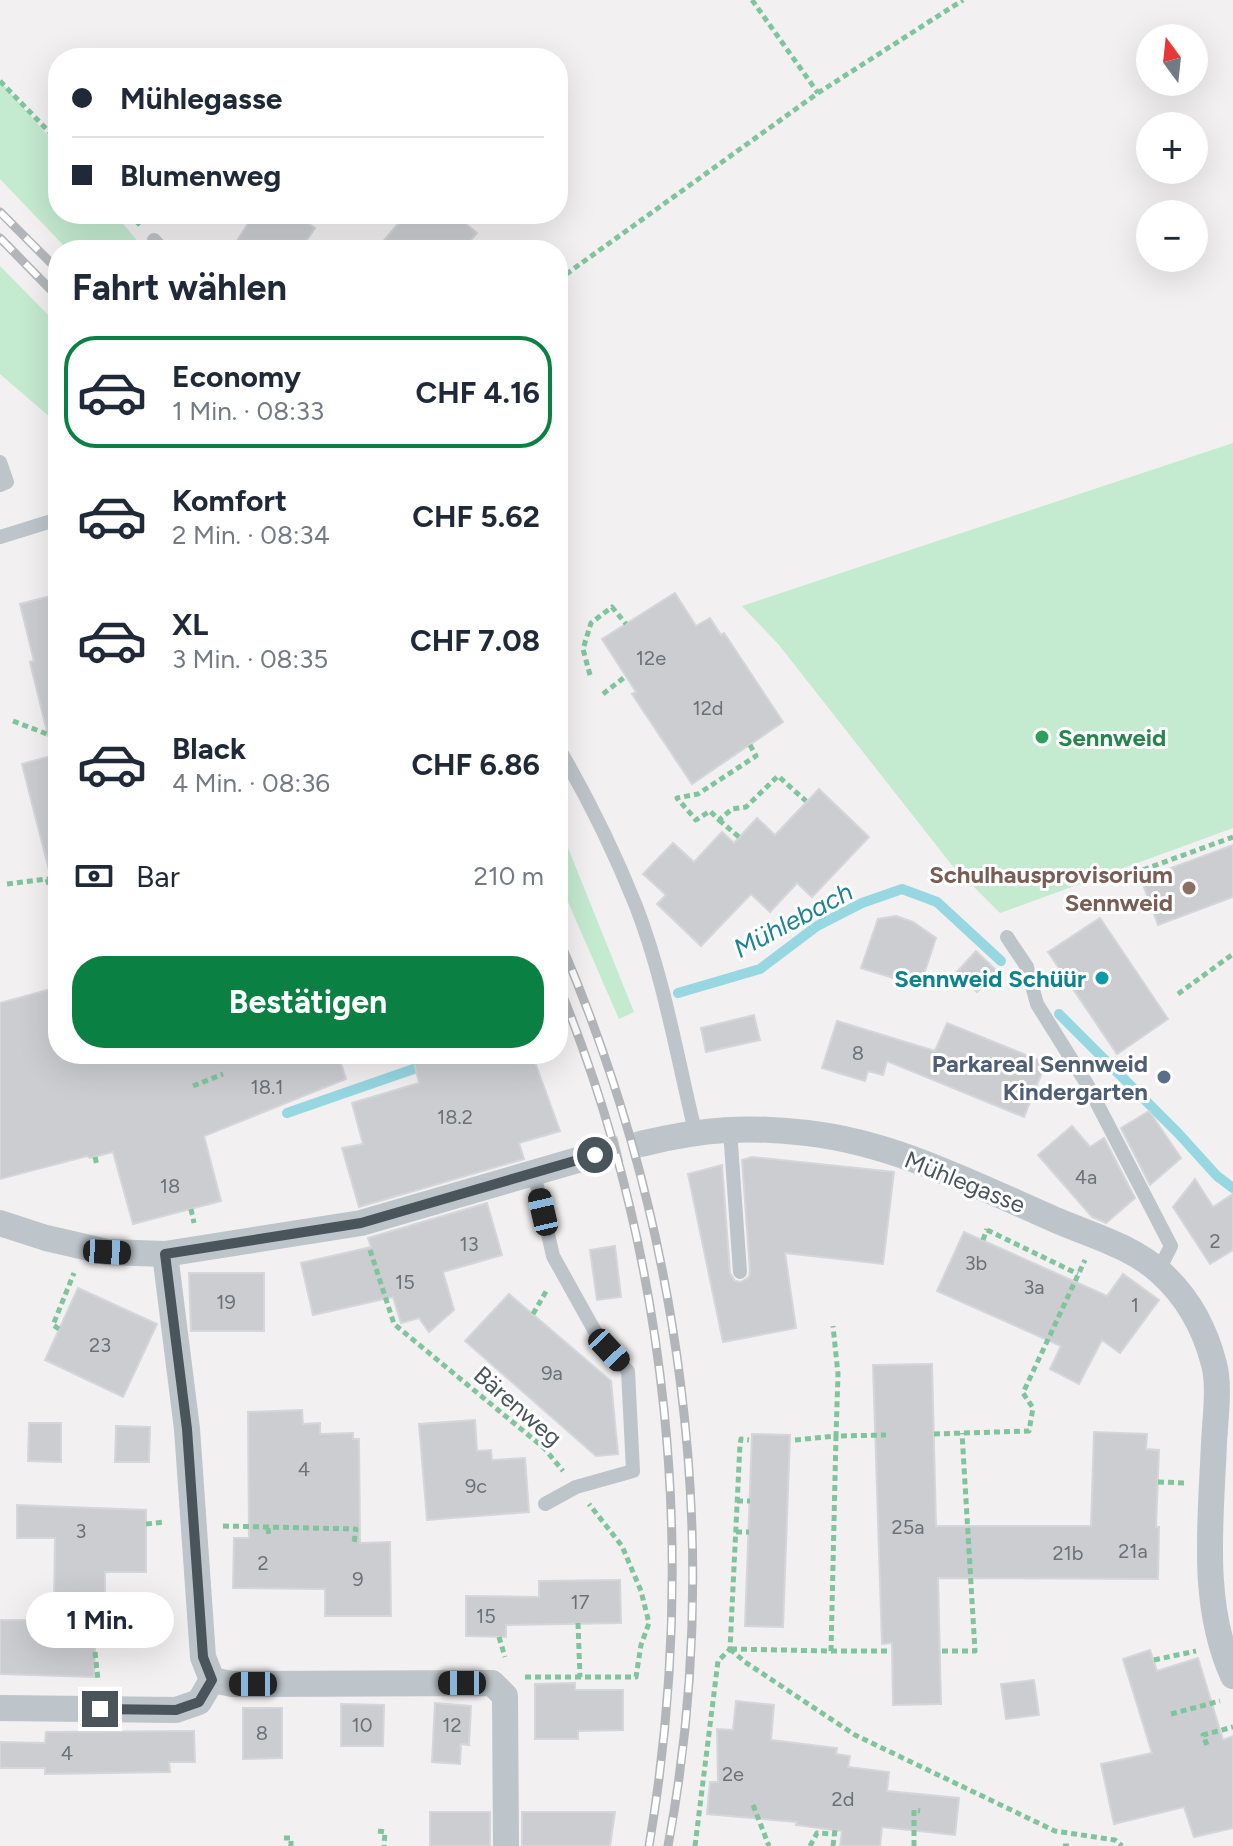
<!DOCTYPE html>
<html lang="de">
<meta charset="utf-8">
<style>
body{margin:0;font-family:Figtree,sans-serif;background:#f2f2f3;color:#1f2937;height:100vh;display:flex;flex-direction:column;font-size:30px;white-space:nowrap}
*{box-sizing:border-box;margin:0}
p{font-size:26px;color:#747a83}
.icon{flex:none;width:44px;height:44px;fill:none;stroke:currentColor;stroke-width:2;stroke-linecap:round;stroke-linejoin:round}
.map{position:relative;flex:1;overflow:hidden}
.details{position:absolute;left:48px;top:240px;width:520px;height:824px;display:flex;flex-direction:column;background:#fff;border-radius:32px;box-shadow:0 8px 32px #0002}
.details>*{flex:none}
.hud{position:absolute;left:48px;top:48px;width:520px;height:176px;border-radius:32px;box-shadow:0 8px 32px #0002;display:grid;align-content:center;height:176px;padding:0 24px;background:#fff}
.needle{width:52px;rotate:345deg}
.buttons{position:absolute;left:1136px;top:24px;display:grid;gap:16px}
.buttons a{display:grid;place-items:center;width:72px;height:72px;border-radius:50%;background:#fff;box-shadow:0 8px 32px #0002;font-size:40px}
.end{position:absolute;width:36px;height:36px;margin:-18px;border:10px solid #4a545b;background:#fff;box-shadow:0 0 0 4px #fff}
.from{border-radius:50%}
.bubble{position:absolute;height:56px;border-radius:28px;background:#fff;box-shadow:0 8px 32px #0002;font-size:26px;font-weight:700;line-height:56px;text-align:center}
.car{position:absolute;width:24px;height:48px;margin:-24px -12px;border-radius:10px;box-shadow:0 0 6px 2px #0007;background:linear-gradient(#222 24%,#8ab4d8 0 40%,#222 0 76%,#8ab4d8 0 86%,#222 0)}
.hud b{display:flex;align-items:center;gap:28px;height:76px;font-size:30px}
.hud b+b{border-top:2px solid #e0e1e3}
.hud i{width:20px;height:20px;background:#1f2937}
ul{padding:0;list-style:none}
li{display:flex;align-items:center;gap:24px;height:112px;margin:0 16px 12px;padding:0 8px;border:4px solid transparent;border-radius:32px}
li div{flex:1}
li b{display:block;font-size:30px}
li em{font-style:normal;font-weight:700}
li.selected{border-color:#0b8043}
li>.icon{width:72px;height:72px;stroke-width:1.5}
h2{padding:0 24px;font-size:36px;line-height:96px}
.pay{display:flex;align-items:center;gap:20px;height:88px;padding:0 24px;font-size:30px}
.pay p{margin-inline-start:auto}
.button{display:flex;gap:16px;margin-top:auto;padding:16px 24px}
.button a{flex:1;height:92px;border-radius:32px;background:#0b8043;color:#fff;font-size:32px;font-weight:700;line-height:92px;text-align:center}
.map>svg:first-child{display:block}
.green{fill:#c4ead0}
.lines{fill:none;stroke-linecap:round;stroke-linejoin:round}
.stream{stroke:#96d7e1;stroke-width:10}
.building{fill:#cbcdd1;stroke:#d4d6da;stroke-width:2}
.minor-tunnel{stroke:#c8c9cb;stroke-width:26;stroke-dasharray:26 13;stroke-linecap:butt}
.path{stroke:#80c49e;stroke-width:5;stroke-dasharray:6 4;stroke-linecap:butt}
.service{stroke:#bdc4ca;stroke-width:14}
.minor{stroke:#bdc4ca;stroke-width:26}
.rail-casing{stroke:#b2b5b9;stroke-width:9}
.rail{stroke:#fff;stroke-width:6;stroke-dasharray:18;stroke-linecap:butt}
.route{stroke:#4a545b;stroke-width:10}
.leisure-dot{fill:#2e9e5b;stroke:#fff;stroke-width:3}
.education-dot{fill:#8d6e63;stroke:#fff;stroke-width:3}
.culture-dot{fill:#0f9aa8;stroke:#fff;stroke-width:3}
.service-dot{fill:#5c6f8a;stroke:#fff;stroke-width:3}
.labels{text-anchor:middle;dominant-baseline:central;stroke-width:6;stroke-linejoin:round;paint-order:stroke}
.number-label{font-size:20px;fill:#6a7278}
.leisure-label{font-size:24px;font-weight:bold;fill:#27864d;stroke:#fff;text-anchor:start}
.education-label{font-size:24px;font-weight:bold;fill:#785e54;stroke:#fff;text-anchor:end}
.culture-label{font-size:24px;font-weight:bold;fill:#0d838f;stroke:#fff;text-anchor:end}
.service-label{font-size:24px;font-weight:bold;fill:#4e5e75;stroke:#fff;text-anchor:end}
.street-label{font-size:24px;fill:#4a545b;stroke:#fff}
.water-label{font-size:26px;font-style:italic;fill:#1d8293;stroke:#fff}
</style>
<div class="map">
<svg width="1233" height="1846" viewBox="0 0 1233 1846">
<rect width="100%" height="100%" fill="#f2f0f0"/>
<g class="green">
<path d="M0 81 58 147V214H115L145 250H68L0 179Z"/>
<path d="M0 266 58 325V424L0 374Z"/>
<path d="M1233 443V828L1000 913 951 864 779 645 742 606Z"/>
<path d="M558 823 634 1012 619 1019 558 879Z"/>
</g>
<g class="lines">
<g class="stream">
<path d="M678 993 760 969 817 926 862 903 902 889 937 902 1001 961"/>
<path d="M1059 1014 1178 1133 1217 1176 1233 1188"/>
<path d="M287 1113 428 1064"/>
</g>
</g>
<g class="building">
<path d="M254 214H294L315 228 300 250H231Z"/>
<path d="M406 214H454L477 233 462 250H376Z"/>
<path d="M675 593 696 626 710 618 721 635 724 633 783 722 692 784 632 694 636 692 602 639Z"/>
<path d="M58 594V735L48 736 30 662 34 661 20 604Z"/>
<path d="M58 754V868L49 870 22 764Z"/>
<path d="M819 789 869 837 812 897 797 883 770 912 751 894 701 946 657 904 666 895 643 874 673 843 694 862 722 832 734 843 757 818 775 835Z"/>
<path d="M1233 845V897L1158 925 1141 879Z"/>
<path d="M896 916 913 922 936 938 920 986 861 968 878 919Z"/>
<path d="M1100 918 1168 1019 1117 1054 1048 952Z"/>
<path d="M976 951 997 971 977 992 956 973Z"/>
<path d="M58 987V1054H338L346 1079 204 1136 221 1201 133 1224 113 1152 90 1158 87 1156 0 1179V1003Z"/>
<path d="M754 1015 760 1040 706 1052 701 1028Z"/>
<path d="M837 1021 935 1051 947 1023 1046 1063 1024 1117 887 1061 883 1075 868 1071 865 1081 822 1068Z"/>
<path d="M412 1054H532L560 1131 519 1143 524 1159 359 1207 342 1148 363 1144 352 1103 419 1083Z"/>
<path d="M1149 1111 1181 1158 1150 1185 1121 1128Z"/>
<path d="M1072 1126 1090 1147 1104 1138 1135 1198 1106 1223 1092 1217 1038 1155Z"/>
<path d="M752 1157 894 1172 883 1264 785 1253 796 1328 723 1342 688 1174 722 1165 730 1273 735 1281 741 1282 749 1277 750 1271 742 1160Z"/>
<path d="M1195 1179 1213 1207 1233 1194V1250L1210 1264 1173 1207Z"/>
<path d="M487 1203 502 1255 443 1272 454 1310 429 1332 419 1318 401 1323 393 1297 313 1315 301 1263 371 1247 368 1238Z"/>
<path d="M964 1232 1107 1296 1123 1274 1159 1300 1120 1353 1102 1340 1079 1384 1050 1369 1061 1346 937 1291Z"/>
<path d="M615 1246 621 1297 597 1300 590 1250Z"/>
<path d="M189 1273H264V1331H191Z"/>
<path d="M78 1288 157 1324 123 1397 45 1360Z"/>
<path d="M509 1294 611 1381 618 1454 596 1456 465 1341Z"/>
<path d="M932 1364 936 1526H1091L1094 1432 1147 1434 1146 1449 1159 1450 1156 1527H1159L1158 1579 938 1578 941 1704 893 1705 892 1643 882 1644 873 1365Z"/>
<path d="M302 1410 303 1424 320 1423V1434L353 1433V1439H359L360 1543 390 1542 391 1616H325V1589L233 1588 234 1538H249L248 1412Z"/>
<path d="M475 1420 477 1451 491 1450 492 1460 525 1458 529 1512 427 1520 419 1424Z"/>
<path d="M29 1423H61V1462L28 1461Z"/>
<path d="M116 1426 150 1427 149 1462H115Z"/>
<path d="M752 1434 790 1435 783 1627 745 1626Z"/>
<path d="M17 1505 146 1510V1572H105V1623H96L94 1677 0 1674V1620H32V1604H54L55 1538H17Z"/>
<path d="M620 1580 621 1623 506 1625V1637L466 1636V1596L539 1597V1581Z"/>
<path d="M1150 1650 1157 1671 1198 1658 1223 1740 1233 1736V1828L1194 1837 1184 1807 1114 1824 1101 1764 1152 1753 1123 1659Z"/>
<path d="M1034 1680 1039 1715 1006 1719 1001 1684Z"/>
<path d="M575 1683V1690H623V1730L578 1731V1739H535V1684Z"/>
<path d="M736 1701 774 1705 771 1740 837 1748 836 1754 850 1756 848 1767 889 1772 887 1791 959 1798 955 1835 882 1827 880 1846H840L842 1831 796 1825 797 1822 707 1814 710 1782H718L717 1729 733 1730Z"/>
<path d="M435 1703 471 1706 469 1745 461 1744 460 1764 432 1762Z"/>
<path d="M341 1704 384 1705 383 1746H341Z"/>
<path d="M243 1708H282V1758L243 1759Z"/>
<path d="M194 1731 195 1762H169L170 1772 45 1774V1768H0V1742L45 1743 46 1732Z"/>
<rect x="430" y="1812" width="60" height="34"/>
<path d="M522 1812H615L610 1846H522Z"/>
</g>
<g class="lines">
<path class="minor-tunnel" d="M595 1155 645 1143"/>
<g class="path">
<path d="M752 0 818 93"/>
<path d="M0 81 58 141"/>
<path d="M129 214 140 225"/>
<path d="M558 280 818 93 963 0"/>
<path d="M590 675 583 649 591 623 612 607 626 624"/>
<path d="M603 694 626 676"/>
<path d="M13 721 47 734"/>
<path d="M750 745 756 756 698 794 677 798 696 820 710 811 719 820 732 809 746 807 778 776 806 801"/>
<path d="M719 820 739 837"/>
<path d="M1115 880 1233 837"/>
<path d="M7 884 47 879 51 891H55"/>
<path d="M1178 994 1233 954"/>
<path d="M201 1058 214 1054"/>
<path d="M193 1086 223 1074"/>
<path d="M95 1157 97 1165"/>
<path d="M191 1209 194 1223"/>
<path d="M987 1230 1078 1274"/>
<path d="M983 1240 987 1229"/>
<path d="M370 1250 394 1324 544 1448 563 1471"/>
<path d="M533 1314 548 1288"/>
<path d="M59 1329 53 1325 74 1273"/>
<path d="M934 1434 1029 1431 1033 1408 1023 1393 1085 1260"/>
<path d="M795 1440 836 1436 838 1374 833 1326"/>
<path d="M1158 1482 1185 1483"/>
<path d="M737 1501H750"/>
<path d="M146 1524 165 1522"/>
<path d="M223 1526 356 1529 354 1543"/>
<path d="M268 1528 269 1538"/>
<path d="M736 1532H749"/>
<path d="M578 1623 580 1677"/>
<path d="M499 1637 505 1657"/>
<path d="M730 1649 745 1662 855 1735 1055 1831 1115 1840 1122 1846"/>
<path d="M731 1649 831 1651 836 1436 886 1435"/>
<path d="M831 1651H890"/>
<path d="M942 1651H975L962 1433"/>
<path d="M95 1652 98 1680"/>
<path d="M1154 1660 1196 1651"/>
<path d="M525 1677H636L641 1645 649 1623 641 1591 622 1546 589 1504"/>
<path d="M1171 1714 1220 1701"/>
<path d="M1207 1745 1203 1735 1233 1727"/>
<path d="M753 1805 769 1846"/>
<path d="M378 1831 385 1832 384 1846"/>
<path d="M284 1838H291V1846"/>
<path d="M695 1846 718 1661 730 1649 740 1444 741 1439 749 1440"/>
<path d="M810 1846 817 1833 834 1834"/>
<path d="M833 1846 835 1830"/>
<path d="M914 1846V1810L920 1811"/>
<path d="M1063 1846H1071"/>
</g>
<g class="service">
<path d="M154 240 163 250"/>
<path d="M0 462 7 482 0 485"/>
<path d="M0 537 58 519"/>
<path d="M558 747C588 798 614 851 636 906 664 978 677 1057 695 1131"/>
<path d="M1007 937 1027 967 1037 1004 1087 1084 1171 1246 1159 1270"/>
<path d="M730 1130 740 1272"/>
<path d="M534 1173 553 1256 602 1344 628 1371 633 1471 576 1487 545 1504"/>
</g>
<g class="minor">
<path d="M645 1143C703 1129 747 1126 807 1133 896 1143 977 1186 1058 1221 1091 1235 1133 1247 1160 1272 1188 1297 1205 1329 1214 1364 1220 1386 1215 1421 1214 1443 1211 1520 1200 1603 1233 1676"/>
<path d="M0 1223 46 1238 107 1252 165 1254 361 1223 595 1155"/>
<path d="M165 1254 187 1429 203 1657 212 1680"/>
<path d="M0 1708 176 1710 199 1702 212 1680 232 1684 492 1683 505 1696 506 1846"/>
</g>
<defs>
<g id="rail">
<path d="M0 212 58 270"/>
<path d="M0 238 58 297"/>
<path d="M558 937C681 1220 725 1541 668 1846"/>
<path d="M558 984C670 1257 698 1556 649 1846"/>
</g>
</defs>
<use href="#rail" class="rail-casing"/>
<use href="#rail" class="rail"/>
</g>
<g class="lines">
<path class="route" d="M100 1709 176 1710 199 1702 212 1680 203 1657 187 1429 165 1254 361 1223 595 1155"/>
</g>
<circle class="leisure-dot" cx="1042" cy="737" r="8"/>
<circle class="education-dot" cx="1189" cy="888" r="8"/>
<circle class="culture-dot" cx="1102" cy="978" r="8"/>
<circle class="service-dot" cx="1164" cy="1077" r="8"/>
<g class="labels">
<g class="number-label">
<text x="651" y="658">12e</text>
<text x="708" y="708">12d</text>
<text x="858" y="1053">8</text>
<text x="267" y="1087">18.1</text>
<text x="455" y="1117">18.2</text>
<text x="1086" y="1177">4a</text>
<text x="170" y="1186">18</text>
<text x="1215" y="1241">2</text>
<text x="469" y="1244">13</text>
<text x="976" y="1263">3b</text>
<text x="405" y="1282">15</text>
<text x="1034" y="1287">3a</text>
<text x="226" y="1302">19</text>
<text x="1135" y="1305">1</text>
<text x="100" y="1345">23</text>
<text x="552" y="1373">9a</text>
<text x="304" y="1469">4</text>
<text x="476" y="1486">9c</text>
<text x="908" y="1527">25a</text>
<text x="81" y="1531">3</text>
<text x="1133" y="1551">21a</text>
<text x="1068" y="1553">21b</text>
<text x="263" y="1563">2</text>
<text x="358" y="1579">9</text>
<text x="580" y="1602">17</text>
<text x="486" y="1616">15</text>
<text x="362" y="1725">10</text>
<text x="452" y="1725">12</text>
<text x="262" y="1733">8</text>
<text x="67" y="1753">4</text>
<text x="733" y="1774">2e</text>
<text x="843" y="1799">2d</text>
</g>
<g class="leisure-label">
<text x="1058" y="737">Sennweid</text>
</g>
<g class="education-label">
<text x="1173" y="874">Schulhausprovisorium<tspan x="1173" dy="28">Sennweid</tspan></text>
</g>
<g class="culture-label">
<text x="1086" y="978">Sennweid Schüür</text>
</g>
<g class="service-label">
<text x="1148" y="1063">Parkareal Sennweid<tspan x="1148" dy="28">Kindergarten</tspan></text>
</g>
<g class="street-label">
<text transform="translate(965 1182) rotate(22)">Mühlegasse</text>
<text transform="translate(518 1406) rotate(41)">Bärenweg</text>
</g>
<g class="water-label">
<text transform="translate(793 920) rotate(-28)">Mühlebach</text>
</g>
</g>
</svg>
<div class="buttons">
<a><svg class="needle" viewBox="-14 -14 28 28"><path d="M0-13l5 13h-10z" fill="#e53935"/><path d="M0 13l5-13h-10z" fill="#747a83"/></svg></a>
<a>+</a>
<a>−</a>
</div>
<i class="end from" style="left:595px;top:1155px"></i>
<i class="end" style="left:100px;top:1709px"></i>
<div class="bubble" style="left:26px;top:1592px;width:148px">1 Min.</div>
<i class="car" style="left:543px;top:1212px;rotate:347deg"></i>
<i class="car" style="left:107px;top:1252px;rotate:93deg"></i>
<i class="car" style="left:609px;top:1350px;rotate:137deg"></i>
<i class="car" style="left:462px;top:1683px;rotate:270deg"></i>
<i class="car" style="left:253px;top:1684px;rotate:270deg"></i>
<div class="hud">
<b><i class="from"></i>Mühlegasse</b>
<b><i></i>Blumenweg</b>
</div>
<section class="details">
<h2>Fahrt wählen</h2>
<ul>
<li class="selected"><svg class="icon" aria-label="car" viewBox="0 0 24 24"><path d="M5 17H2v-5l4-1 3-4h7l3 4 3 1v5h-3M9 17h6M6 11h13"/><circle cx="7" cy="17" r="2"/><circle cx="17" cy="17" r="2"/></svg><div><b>Economy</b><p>1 Min. · 08:33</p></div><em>CHF 4.16</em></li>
<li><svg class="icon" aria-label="car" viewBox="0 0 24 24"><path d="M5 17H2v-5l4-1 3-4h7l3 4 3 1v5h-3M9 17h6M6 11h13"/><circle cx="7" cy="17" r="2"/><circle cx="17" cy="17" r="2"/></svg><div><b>Komfort</b><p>2 Min. · 08:34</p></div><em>CHF 5.62</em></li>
<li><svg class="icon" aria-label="car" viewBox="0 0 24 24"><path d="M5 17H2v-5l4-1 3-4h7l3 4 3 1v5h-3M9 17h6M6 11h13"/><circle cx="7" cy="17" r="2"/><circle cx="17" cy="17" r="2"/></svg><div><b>XL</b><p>3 Min. · 08:35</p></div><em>CHF 7.08</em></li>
<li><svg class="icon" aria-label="car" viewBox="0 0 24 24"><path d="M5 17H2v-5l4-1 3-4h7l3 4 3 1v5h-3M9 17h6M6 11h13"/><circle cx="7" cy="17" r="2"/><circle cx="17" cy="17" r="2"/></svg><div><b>Black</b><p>4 Min. · 08:36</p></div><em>CHF 6.86</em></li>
</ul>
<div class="pay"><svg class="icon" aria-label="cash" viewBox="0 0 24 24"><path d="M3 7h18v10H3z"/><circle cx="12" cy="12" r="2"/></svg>Bar<p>210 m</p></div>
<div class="button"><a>Bestätigen</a></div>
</section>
</div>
